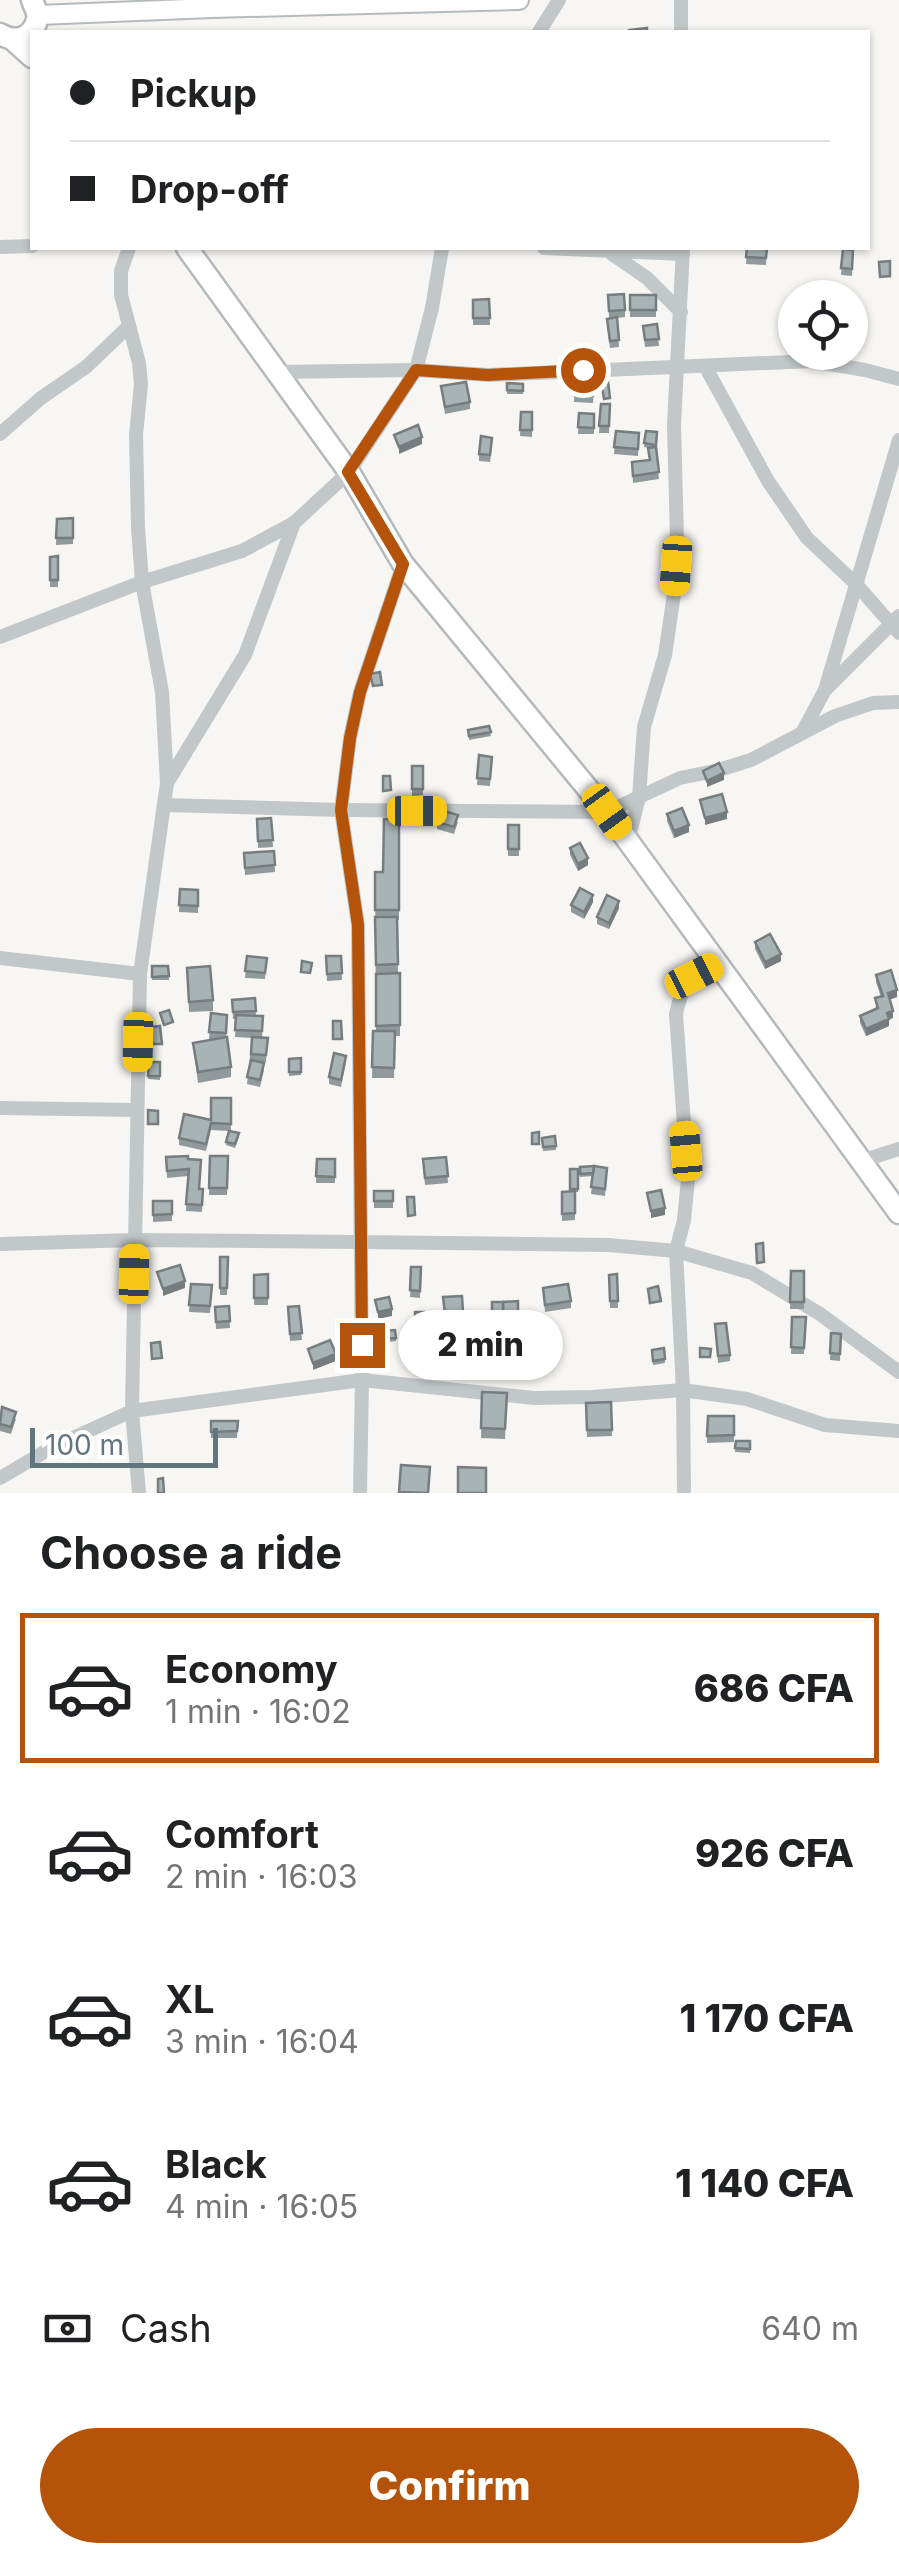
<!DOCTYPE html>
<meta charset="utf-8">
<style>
body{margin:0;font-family:Inter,sans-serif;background:#f2f2f2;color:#202124;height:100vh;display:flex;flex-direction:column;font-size:38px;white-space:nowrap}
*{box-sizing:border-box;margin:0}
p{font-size:32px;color:#757577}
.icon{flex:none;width:55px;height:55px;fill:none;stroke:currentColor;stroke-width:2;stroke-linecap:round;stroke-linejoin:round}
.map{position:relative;height:1493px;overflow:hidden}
.sheet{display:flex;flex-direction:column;background:#fff;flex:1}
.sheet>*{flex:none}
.guide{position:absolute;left:30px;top:30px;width:840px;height:220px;border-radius:0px;box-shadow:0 2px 8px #0004;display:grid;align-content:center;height:220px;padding:0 40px;background:#fff}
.fabs{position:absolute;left:778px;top:280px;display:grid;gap:20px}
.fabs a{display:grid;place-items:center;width:90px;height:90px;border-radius:50%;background:#fff;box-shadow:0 2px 8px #0004;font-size:50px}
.scale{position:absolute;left:30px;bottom:25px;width:188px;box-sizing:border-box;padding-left:10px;border:5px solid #61757f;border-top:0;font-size:28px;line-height:35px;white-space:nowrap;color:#61757f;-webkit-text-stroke:8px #fff;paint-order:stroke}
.end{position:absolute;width:45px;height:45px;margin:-22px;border:12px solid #b45309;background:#fff;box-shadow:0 0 0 5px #fff}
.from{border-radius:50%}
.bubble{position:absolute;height:70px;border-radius:35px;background:#fff;box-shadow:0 2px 8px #0004;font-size:32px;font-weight:800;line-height:70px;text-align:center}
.car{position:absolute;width:30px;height:60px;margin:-30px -15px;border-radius:12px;box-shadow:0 0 8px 2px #0007;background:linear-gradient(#f5c518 24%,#345 0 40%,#f5c518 0 76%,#345 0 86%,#f5c518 0)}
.guide b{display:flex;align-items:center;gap:35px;height:95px;font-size:38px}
.guide b+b{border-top:2px solid #e0e0e0}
.guide i{width:25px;height:25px;background:#202124}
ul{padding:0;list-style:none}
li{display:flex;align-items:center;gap:30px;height:150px;margin:0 20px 15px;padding:0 20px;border:5px solid transparent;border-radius:0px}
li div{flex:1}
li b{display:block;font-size:38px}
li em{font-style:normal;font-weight:800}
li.on{border-color:#b45309}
li>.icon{width:90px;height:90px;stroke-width:1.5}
h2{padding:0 40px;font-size:45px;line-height:120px}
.pay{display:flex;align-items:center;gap:25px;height:110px;padding:0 40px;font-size:38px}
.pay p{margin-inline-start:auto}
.primary-button{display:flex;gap:20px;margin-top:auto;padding:20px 40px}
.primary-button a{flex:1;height:115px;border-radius:60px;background:#b45309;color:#fff;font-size:40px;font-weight:800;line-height:115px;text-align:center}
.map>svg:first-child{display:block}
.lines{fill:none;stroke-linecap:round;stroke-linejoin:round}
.major-casing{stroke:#b5babd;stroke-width:22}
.highway-casing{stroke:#b5b9bc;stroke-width:25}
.minor{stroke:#c2c7c9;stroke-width:14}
.major{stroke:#fff;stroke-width:18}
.highway{stroke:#fff;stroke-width:20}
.wall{fill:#909a9d}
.shaded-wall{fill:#767d7f}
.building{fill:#a8b3b6;stroke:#767d7f;stroke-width:2.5}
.route{stroke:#b45309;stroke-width:12}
</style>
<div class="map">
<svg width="899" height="1493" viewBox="0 0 899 1493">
<rect width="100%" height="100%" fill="#f7f6f3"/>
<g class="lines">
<defs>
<path id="major" d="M38 15 212 8 519 0"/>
<g id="highway">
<path d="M0 34C18 45 35 36 38 15L32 0"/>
<path d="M12 39 32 57"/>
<path d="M187 248 349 472 403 564 607 812 899 1213"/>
</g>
</defs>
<use href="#major" class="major-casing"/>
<use href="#highway" class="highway-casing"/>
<g class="minor">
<path d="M681 0V32"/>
<path d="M539 32 559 0"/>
<path d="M0 247 32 246"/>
<path d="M129 248 121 271V295L139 363 141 384 136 435 138 527 142 582 162 692 167 783 140 974 132 1411 139 1493"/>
<path d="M544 248 683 254"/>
<path d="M612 254 647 278 681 312"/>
<path d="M705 366 768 481 807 538 856 584 899 633"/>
<path d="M277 372 416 370 488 375 812 361 865 370 899 379"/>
<path d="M0 434 41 398 86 367 129 326"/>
<path d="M0 637 142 582 242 551 294 523"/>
<path d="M825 690 899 440"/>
<path d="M802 733 825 690 899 616"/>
<path d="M167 783 245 655 294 523 349 472 416 370 432 308 442 248"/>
<path d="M165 805 341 810 607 812 680 778 719 770 751 760 835 716 873 703 899 702"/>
<path d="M628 841 639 797 644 727 665 655 674 594 677 539 674 425 683 248"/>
<path d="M0 958 140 974"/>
<path d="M0 1108 136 1110"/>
<path d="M861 1161 899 1149"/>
<path d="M0 1244 135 1240 359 1242 608 1245 676 1251 752 1273 820 1314 899 1372"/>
<path d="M0 1478 53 1447 132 1411 362 1380 534 1398 592 1397 683 1390 747 1399 825 1425 899 1431"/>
<path d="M360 1493 362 1380 358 925 341 810 350 738 360 692 403 564"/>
<path d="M684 1493 683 1390 676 1251 684 1220 688 1179 676 1014C682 984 690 978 716 964"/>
</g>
<use href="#major" class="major"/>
<use href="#highway" class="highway"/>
</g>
<g class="wall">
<path d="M747 248H767L766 265 746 264Z"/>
<path d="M843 249 853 257 852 276 841 275Z"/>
<path d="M608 295 625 310V317L617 318 619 347 610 348 607 326V319L609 318Z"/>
<rect x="630" y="295" width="26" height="22"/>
<path d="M489 299 490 325H473V300Z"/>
<path d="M657 324 659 346 645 347 643 326Z"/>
<path d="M575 378 594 379 593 403 574 402Z"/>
<path d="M507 383 523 384V394H507Z"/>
<path d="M441 386 470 402V409L445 414Z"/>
<path d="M601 404H610L609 433H599Z"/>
<path d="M521 412H532V437L520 436Z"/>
<path d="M579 413 594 414V434H578Z"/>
<path d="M616 431 639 433 638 456 614 454Z"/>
<path d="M646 431 657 432 656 448 659 479 633 483 632 462 649 460 648 448H651L644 447Z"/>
<path d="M492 445 490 462 479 461V454Z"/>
<path d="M73 518V544L56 545 57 519Z"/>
<path d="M58 556V587H50V557Z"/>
<path d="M489 726 491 736 469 740 468 730Z"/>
<path d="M479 755 492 757 490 786 477 785Z"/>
<path d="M412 766H423V795L412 796Z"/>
<path d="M667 814 689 832 674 838 667 821Z"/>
<path d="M271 818 273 847 258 848 257 819Z"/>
<path d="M399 819V920H397L398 974 400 973V1036H395L394 1078H372L373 1031H376L375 872H383Z"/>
<path d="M437 822H458L454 834 437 829Z"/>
<rect x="508" y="825" width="11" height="31"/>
<path d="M570 848 588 865 578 871 570 855Z"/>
<path d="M274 851 275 872 245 875 244 853Z"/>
<path d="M180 889 198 890V913L179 912Z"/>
<path d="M593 902 584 919 571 912V905Z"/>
<path d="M619 908 609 929 597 924V917Z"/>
<path d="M755 942 781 961 765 969 755 949Z"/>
<path d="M247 956 267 958 265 979 245 978Z"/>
<path d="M326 956H341L342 980 327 981Z"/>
<path d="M152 966H168L169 980H152Z"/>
<path d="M187 968 213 1000V1011L189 1012Z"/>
<path d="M876 975 897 997 889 1000 893 1018 889 1019V1026L866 1036 860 1023V1016L876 1009 875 998 881 997 876 982Z"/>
<path d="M255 998 256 1016H263L262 1038H268L266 1062H258L264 1070 260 1087 247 1084 252 1038 235 1037 236 1019H233L232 1000Z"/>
<path d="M211 1013 227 1015 226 1038 231 1067V1077L198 1083 193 1043 215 1040 209 1039Z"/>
<path d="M301 1058V1075L289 1076V1059Z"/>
<path d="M149 1062H160V1080L148 1079Z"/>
<path d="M346 1063 341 1087 329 1084V1077Z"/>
<path d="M231 1098V1131L239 1137 235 1148 226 1145 229 1131 211 1130 206 1151 179 1145V1138L211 1120Z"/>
<path d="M555 1136 556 1150 543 1151 542 1138Z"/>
<path d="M188 1156 199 1189H203L202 1212 186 1211 188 1176 167 1178 166 1157Z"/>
<path d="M210 1156H228L227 1195H209Z"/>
<path d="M446 1157 448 1183 425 1185 423 1166Z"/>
<path d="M317 1159H335V1183H316Z"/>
<path d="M580 1167 607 1175 605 1196 591 1194 593 1176 580 1177Z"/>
<path d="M570 1169H578V1192H575V1220L562 1221V1192L570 1191Z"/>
<rect x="374" y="1191" width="19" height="17"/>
<path d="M153 1201H172V1221L153 1222Z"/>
<path d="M220 1257H228L227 1295H220Z"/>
<path d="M411 1267H421L420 1298 410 1297Z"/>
<path d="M791 1271H804V1309H790Z"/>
<path d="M268 1274V1305H254V1275Z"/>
<path d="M617 1274 618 1308H610L609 1275Z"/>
<path d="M191 1284 212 1285 210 1313 189 1312Z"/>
<path d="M543 1288 571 1301V1308L545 1312Z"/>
<path d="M462 1296 463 1319 445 1321 443 1297Z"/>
<path d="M518 1301V1316L503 1317V1341L492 1342V1302Z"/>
<path d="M229 1306 230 1328 216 1329 215 1307Z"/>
<path d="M299 1306 302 1340 290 1341 288 1307Z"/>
<path d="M792 1317H806L804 1354H791Z"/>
<path d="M715 1324 730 1355V1361L718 1363Z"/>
<path d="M395 1330 396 1341 382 1343 381 1331Z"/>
<path d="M831 1333 841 1334 840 1361 830 1360Z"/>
<path d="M664 1348 665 1363 653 1365 652 1350Z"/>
<path d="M482 1392 507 1393 505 1439 481 1438Z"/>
<path d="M611 1402 612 1436 587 1437 586 1403Z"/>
<path d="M0 1414 16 1419 11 1434 0 1431Z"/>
<path d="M734 1416V1442L707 1443V1436Z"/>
<path d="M211 1421H238L237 1438H211Z"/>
<path d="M736 1441H750V1453L735 1452Z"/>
</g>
<g class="shaded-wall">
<path d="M422 437V444L399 454V447Z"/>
<path d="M724 773V780L707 787V781Z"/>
<path d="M727 812V819L705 825V818Z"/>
<path d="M689 825V832L674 838V831Z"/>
<path d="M588 858V865L578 871V864Z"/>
<path d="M593 895V902L584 919V912Z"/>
<path d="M619 901V908L609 929V923Z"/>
<path d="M781 954V961L765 969V962Z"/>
<path d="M897 990V997L888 1000V993Z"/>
<path d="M893 1011V1018L889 1019V1026L866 1036V1029L887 1013Z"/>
<path d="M665 1208V1215L651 1218V1211Z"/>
<path d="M185 1281V1288L163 1296V1289Z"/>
<path d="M392 1309V1316L378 1319V1312Z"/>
<path d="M336 1354V1361L313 1370V1363Z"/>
</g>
<g class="building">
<path d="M647 28V32H629V30Z"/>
<path d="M747 248H767L766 258 746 257Z"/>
<path d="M843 249 853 250 852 269 841 268Z"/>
<path d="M890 261V276L880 277 879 262Z"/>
<path d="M624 294 625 310 609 311 608 295Z"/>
<rect x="630" y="295" width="26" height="15"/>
<path d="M489 299 490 318H473V300Z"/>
<path d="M617 317 619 340 610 341 607 319Z"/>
<path d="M657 324 659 339 645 340 643 326Z"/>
<path d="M575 378 594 379 593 396 574 395Z"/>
<path d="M601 381H608L610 398 604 399Z"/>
<path d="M466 382 470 402 445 407 441 386Z"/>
<path d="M507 383 523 384V391L507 390Z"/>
<path d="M601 404H610L609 426H599Z"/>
<path d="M521 412H532V430H520Z"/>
<path d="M579 413 594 414V428L578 427Z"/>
<path d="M418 425 422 437 399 447 394 435Z"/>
<path d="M616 431 639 433 638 449 614 447Z"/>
<path d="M646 431 657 432 656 445 644 443Z"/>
<path d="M481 436 492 438 490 455 479 454Z"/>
<path d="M656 447 659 472 633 476 632 462 650 460 648 448Z"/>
<path d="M73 518V538H56L57 519Z"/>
<path d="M58 556V580H50V557Z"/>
<path d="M380 672 382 685 373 686 370 674Z"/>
<path d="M489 726 491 732 469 736 468 730Z"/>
<path d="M479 755 492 757 490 779 477 778Z"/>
<path d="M719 763 724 773 707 781 703 771Z"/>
<rect x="412" y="766" width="11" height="23"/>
<path d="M383 776H390L391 790 383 791Z"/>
<path d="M722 794 727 812 705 818 700 800Z"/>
<path d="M682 808 689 825 674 831 667 814Z"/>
<path d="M440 810 458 815 454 827 437 822Z"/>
<path d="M271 818 273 840 258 841 257 819Z"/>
<path d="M384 819H399V910H375V872H383Z"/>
<rect x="508" y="825" width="11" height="24"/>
<path d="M580 843 588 858 578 864 570 848Z"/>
<path d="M274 851 275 865 245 868 244 853Z"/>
<path d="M580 888 593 895 584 912 571 905Z"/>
<path d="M180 889 198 890V906L179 905Z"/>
<path d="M607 895 619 901 609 923 597 917Z"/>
<path d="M375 917H397L398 964 376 965Z"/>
<path d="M770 934 781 954 765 962 755 942Z"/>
<path d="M247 956 267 958 265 973 245 971Z"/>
<path d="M326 956H341L342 973 327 974Z"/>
<path d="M302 961 312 963 310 973 301 972Z"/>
<path d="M152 966H168L169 976 152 977Z"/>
<path d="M210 966 213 1000 189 1002 187 968Z"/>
<path d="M891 970 897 990 888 993 893 1011 887 1013 889 1019 866 1029 860 1016 878 1008 875 998 883 996 876 975Z"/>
<path d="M400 973V1025L376 1026V974Z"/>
<path d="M255 998 256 1011 233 1012 232 1000Z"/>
<path d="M169 1010 173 1022 164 1025 160 1013Z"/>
<path d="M211 1013 227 1015 226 1033 209 1032Z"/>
<path d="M236 1015 263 1016 262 1031 235 1030Z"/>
<path d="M333 1021H341L342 1039H333Z"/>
<path d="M160 1026 162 1044H152L151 1027Z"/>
<path d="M373 1031H395L394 1068 372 1067Z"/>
<path d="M227 1037 231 1067 198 1072 193 1043Z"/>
<path d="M252 1037 268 1038 266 1055 251 1054Z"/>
<path d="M334 1053 346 1056 341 1080 329 1077Z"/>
<path d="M301 1058V1072H289V1059Z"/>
<path d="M251 1060 264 1063 260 1080 247 1077Z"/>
<path d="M149 1062H160V1076H148Z"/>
<path d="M211 1098H231V1124L211 1123 206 1144 179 1138 184 1114 211 1120Z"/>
<path d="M148 1110 158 1111V1124H148Z"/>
<path d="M229 1131 239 1133 235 1144 226 1142Z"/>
<path d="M539 1132V1144H532V1133Z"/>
<path d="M555 1136 556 1146 543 1147 542 1138Z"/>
<path d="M188 1156V1159L201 1160 199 1189H203L202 1205 186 1204 189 1169 167 1171 166 1157Z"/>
<path d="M210 1156H228L227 1188H209Z"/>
<path d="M446 1157 448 1176 425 1178 423 1159Z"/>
<path d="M317 1159H335V1177L316 1176Z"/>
<path d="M594 1166 607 1168 605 1189 591 1187Z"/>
<path d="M594 1166 593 1173 580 1174V1167Z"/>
<rect x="570" y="1169" width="8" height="20"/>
<path d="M661 1190 665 1208 651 1211 647 1193Z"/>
<rect x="374" y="1191" width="19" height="10"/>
<path d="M575 1191V1213L562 1214V1192Z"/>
<path d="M407 1197H414L415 1215 408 1216Z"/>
<path d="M153 1201H172V1214L153 1215Z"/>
<path d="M763 1243 764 1262 757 1263 756 1244Z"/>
<path d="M220 1257H228L227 1288H220Z"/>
<path d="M180 1265 185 1281 163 1289 157 1272Z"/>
<path d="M411 1267H421L420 1291 410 1290Z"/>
<path d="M791 1271H804V1302H790Z"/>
<path d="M268 1274V1298H254V1275Z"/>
<path d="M617 1274 618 1301H610L609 1275Z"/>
<path d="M191 1284 212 1285 210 1306 189 1305Z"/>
<path d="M568 1284 571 1301 545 1305 543 1288Z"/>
<path d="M658 1286 661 1301 650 1303 648 1289Z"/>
<path d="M462 1296 463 1312 445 1314 443 1297Z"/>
<path d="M389 1297 392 1309 378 1312 375 1300Z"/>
<path d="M518 1301V1313H503V1302Z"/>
<path d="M492 1302H503V1334L492 1335Z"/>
<path d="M229 1306 230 1321 216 1322 215 1307Z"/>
<path d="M299 1306 302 1333 290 1334 288 1307Z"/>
<rect x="415" y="1312" width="9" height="11"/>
<path d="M792 1317H806L804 1348 791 1347Z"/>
<path d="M726 1323 730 1355 718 1356 715 1324Z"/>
<path d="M395 1330 396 1338 382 1339 381 1331Z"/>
<path d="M831 1333 841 1334 840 1354 830 1353Z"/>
<path d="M330 1340 336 1354 313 1363 308 1349Z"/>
<path d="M445 1340H452L453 1358 446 1359Z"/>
<path d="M160 1342 162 1358 152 1359 151 1343Z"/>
<path d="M664 1348 665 1359 653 1361 652 1350Z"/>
<path d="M700 1348 711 1349 710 1357H700Z"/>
<path d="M482 1392 507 1393 505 1429 481 1428Z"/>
<path d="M611 1402 612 1430H587L586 1403Z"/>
<path d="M2 1407 16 1412 11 1427 0 1424Z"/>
<path d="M708 1416H734V1435L707 1436Z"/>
<path d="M211 1421H238L237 1431 211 1432Z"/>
<path d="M736 1441H750V1449L735 1448Z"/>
<path d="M401 1465 430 1467 428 1493 399 1492Z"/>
<path d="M458 1467 486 1468V1493H458Z"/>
<path d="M163 1478 164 1493H158V1479Z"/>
</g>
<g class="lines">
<path class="route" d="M362 1345 358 925 341 810 350 738 360 692 403 564 348 472 416 370 488 375 583 370"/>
</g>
</svg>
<div class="fabs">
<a><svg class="icon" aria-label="locate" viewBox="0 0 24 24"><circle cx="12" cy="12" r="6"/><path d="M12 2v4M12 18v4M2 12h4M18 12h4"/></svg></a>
</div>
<div class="scale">100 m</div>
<i class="end from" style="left:583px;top:370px"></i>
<i class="end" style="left:362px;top:1345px"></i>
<div class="bubble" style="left:398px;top:1310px;width:165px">2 min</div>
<i class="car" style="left:676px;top:566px;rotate:184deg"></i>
<i class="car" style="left:417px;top:811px;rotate:90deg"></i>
<i class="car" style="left:607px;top:812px;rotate:144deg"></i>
<i class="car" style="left:694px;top:976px;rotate:63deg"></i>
<i class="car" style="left:138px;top:1042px;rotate:181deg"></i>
<i class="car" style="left:686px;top:1151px;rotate:355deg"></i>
<i class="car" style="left:134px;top:1274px;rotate:1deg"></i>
<div class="guide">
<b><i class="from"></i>Pickup</b>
<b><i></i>Drop-off</b>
</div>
</div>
<section class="sheet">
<h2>Choose a ride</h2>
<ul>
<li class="on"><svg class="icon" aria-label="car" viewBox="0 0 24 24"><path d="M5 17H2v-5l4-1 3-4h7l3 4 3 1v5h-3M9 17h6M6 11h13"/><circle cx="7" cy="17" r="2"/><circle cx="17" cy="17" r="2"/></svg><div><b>Economy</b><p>1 min · 16:02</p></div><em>686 CFA</em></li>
<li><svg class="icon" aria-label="car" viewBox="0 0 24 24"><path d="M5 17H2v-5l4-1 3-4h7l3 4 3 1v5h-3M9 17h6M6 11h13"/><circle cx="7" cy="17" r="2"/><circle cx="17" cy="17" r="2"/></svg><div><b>Comfort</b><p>2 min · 16:03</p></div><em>926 CFA</em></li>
<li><svg class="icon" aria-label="car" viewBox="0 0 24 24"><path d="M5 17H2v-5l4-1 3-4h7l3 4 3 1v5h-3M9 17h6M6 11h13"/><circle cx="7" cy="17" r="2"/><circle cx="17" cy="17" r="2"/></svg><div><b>XL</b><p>3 min · 16:04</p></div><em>1 170 CFA</em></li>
<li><svg class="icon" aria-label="car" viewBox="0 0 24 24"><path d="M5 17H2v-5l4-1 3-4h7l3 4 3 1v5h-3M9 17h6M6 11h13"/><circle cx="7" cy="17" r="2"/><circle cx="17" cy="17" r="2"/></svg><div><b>Black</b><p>4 min · 16:05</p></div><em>1 140 CFA</em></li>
</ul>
<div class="pay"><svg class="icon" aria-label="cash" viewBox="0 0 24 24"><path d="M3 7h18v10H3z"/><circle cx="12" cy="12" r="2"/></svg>Cash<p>640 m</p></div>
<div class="primary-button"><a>Confirm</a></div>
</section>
